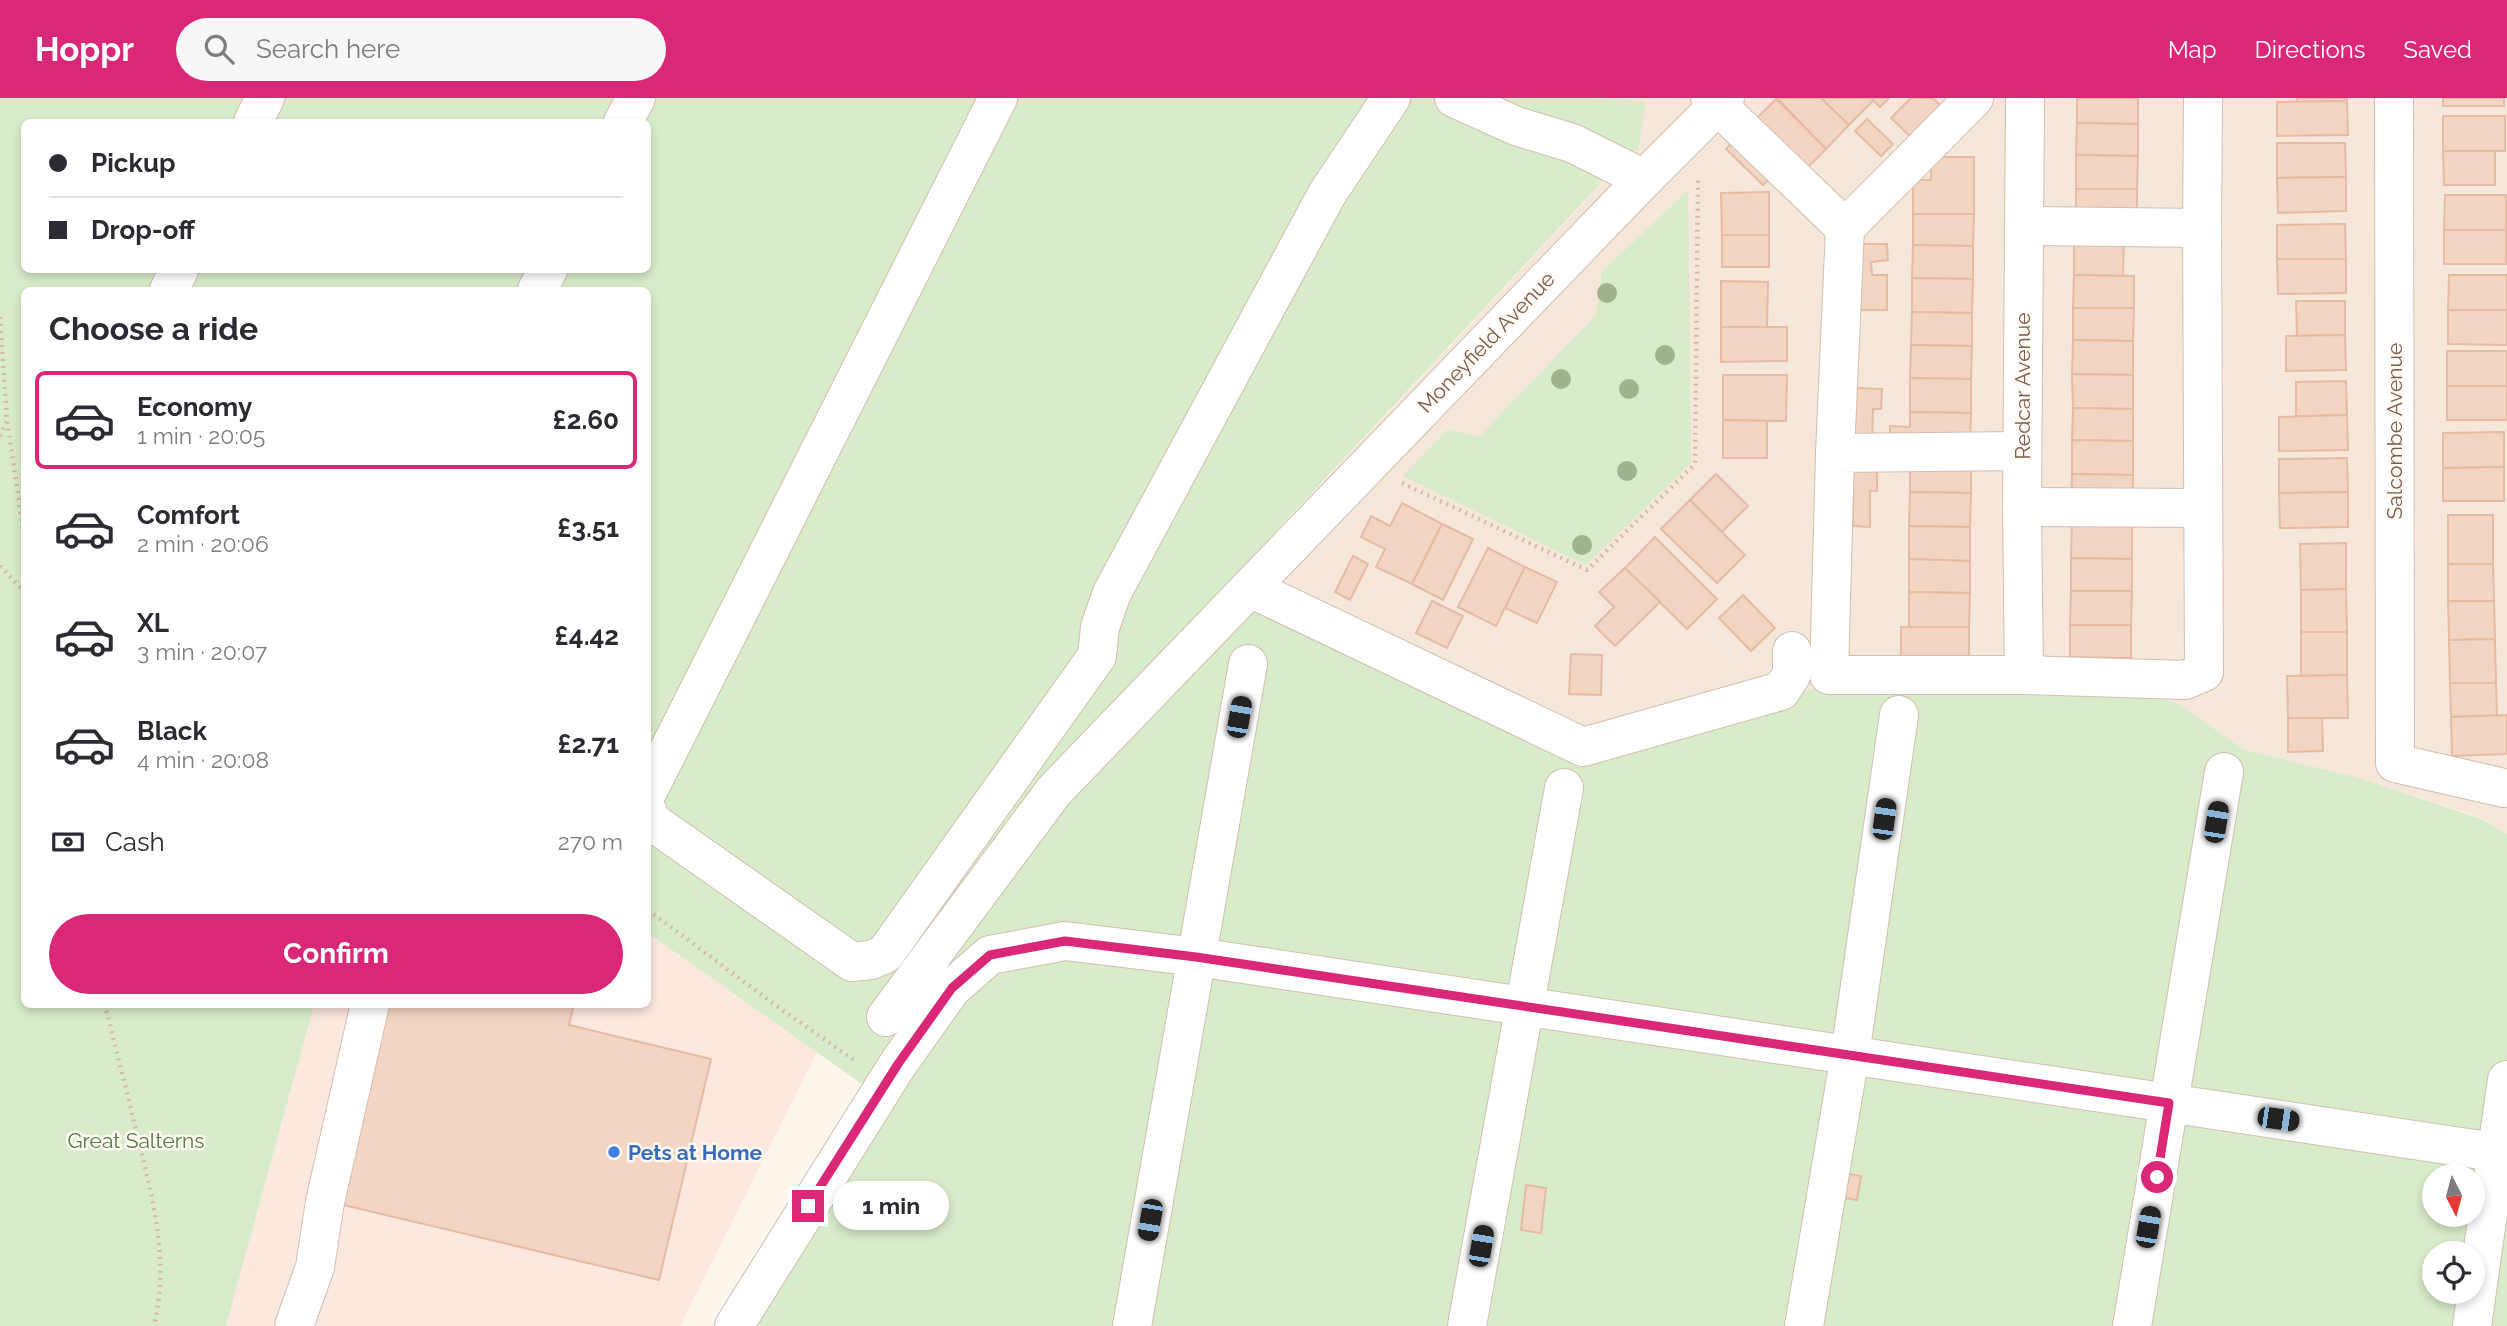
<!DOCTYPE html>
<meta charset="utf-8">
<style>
body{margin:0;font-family:Raleway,sans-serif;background:#f7f7f7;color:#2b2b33;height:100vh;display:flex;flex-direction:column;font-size:26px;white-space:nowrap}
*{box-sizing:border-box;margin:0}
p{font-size:23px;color:#7c7c81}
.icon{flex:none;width:38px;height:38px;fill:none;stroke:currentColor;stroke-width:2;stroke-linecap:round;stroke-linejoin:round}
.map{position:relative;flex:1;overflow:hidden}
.side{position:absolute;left:21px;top:189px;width:630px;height:721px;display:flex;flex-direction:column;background:#fff;border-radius:10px;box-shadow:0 4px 10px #0003}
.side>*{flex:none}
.hud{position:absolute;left:21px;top:21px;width:630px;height:154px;border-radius:10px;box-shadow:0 4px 10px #0003;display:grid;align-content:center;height:154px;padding:0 28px;background:#fff}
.needle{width:46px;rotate:174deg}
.fabs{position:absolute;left:2422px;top:1066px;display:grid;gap:14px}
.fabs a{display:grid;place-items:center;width:63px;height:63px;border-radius:50%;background:#fff;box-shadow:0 4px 10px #0003;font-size:35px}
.end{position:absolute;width:32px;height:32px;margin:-16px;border:9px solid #db2777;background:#fff;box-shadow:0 0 0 4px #fff}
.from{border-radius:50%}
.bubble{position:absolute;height:49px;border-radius:24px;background:#fff;box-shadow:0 4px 10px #0003;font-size:23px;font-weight:700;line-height:49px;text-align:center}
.car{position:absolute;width:21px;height:42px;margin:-21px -10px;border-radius:9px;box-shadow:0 0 5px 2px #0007;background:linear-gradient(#222 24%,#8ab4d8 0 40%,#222 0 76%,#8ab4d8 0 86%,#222 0)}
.hud b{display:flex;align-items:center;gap:24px;height:66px;font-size:26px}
.hud b+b{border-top:2px solid #e1e1e2}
.hud i{width:18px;height:18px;background:#2b2b33}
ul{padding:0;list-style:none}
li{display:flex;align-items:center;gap:21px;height:98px;margin:0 14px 10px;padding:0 14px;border:4px solid transparent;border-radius:10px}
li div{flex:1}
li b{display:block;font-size:26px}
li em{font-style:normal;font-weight:700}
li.selected{border-color:#db2777}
li>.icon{width:63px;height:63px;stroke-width:1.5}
h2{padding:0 28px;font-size:32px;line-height:84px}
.pay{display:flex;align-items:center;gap:18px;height:77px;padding:0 28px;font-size:26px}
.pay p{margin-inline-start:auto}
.primary-button{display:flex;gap:14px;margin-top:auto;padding:14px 28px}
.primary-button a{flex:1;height:80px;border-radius:42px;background:#db2777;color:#fff;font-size:28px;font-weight:700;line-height:80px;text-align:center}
header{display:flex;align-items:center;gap:42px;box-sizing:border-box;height:98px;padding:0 35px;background:#db2777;color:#fff}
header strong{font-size:33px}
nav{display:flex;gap:38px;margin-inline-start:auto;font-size:24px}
.search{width:490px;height:63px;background:#f7f7f7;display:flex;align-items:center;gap:18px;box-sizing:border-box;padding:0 24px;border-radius:38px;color:#7c7c81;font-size:26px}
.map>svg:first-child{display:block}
.residential{fill:#f5e8da}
.commercial{fill:#fde8e0}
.green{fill:#d8ecc9;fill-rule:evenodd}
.building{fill:#f3d5c3;stroke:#e6bba3;stroke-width:2}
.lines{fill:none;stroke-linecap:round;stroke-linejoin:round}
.minor-casing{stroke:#d1beb0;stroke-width:40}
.path{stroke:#d9b8a5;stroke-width:4.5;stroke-dasharray:2 5;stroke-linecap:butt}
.minor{stroke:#fff;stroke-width:38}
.tree{fill:#a0b28e}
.route{stroke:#db2777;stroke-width:9}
.shop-dot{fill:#3f7fe0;stroke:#fffaf3;stroke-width:2.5}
.labels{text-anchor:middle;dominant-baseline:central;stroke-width:5;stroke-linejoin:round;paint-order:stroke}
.street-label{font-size:21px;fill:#7a5c4d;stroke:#fffaf3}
.park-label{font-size:21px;fill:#537a41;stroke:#fffaf3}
.shop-label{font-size:21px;font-weight:bold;fill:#366cbe;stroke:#fffaf3;text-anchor:start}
</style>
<header>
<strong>Hoppr</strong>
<div class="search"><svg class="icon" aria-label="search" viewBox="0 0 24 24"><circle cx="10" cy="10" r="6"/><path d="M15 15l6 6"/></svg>Search here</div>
<nav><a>Map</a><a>Directions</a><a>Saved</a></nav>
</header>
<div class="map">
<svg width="2507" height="1228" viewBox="0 0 2507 1228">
<rect width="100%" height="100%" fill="#fdf6ec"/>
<path class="residential" d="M1597 0H2507V736L2484 721 2357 679 2245 652 2176 605 1585 667 1228 486 1602 85 1609 47 1646 4Z"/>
<path class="commercial" d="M648 835 817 954 680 1228H226L314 907 648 906Z"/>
<g class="green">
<path d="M0 0H1597L1646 3 1638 53 1609 47 1602 84 1228 485 1585 667 1825 587 2118 590 2176 605 2245 652 2357 679 2484 722 2507 736V1228H748L883 1001 648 835V192H24V906L314 907 226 1228H0ZM24 24H648V172H24ZM2434 1078H2473V1116H2434ZM2434 1155H2473V1194H2434Z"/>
<path d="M1688 92 1691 365 1586 467 1403 378 1448 331 1479 339 1596 217 1602 174Z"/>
</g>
<g class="building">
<path d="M1777 0H1821L1849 27 1826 51Z"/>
<path d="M1821 0H1871L1874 2 1849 27Z"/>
<path d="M1871 0H1889L1880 9Z"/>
<path d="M1911 0H1933L1946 13 1916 44 1891 20Z"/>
<path d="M2077 0H2138V26L2077 25Z"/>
<path d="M2297 0H2347V3L2297 4Z"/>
<rect x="2443" y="0" width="61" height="8"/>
<path d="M1776 1 1826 51 1802 75 1752 25Z"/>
<path d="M2347 3 2348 37 2277 38V4Z"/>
<rect x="2443" y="18" width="62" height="35"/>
<path d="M1867 21 1893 46 1881 58 1855 33Z"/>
<path d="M2077 25 2138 26V58L2076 57Z"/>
<path d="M1738 39 1775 75 1763 87 1726 51Z"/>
<path d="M2277 45H2345L2346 79 2277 80Z"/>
<path d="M2443 53H2495V87H2444Z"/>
<path d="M2076 57 2138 58 2137 91H2076Z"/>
<path d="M1931 59H1974V116H1913V82H1931Z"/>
<path d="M2346 79V113L2278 115 2277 80Z"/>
<path d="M2076 91H2137V124L2076 123Z"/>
<path d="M1769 94V137H1722L1721 95Z"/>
<path d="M2445 97H2506V132H2444Z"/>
<path d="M1913 116H1974L1973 148 1913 147Z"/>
<path d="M2345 126 2346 161H2277V127Z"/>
<rect x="2444" y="132" width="62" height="34"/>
<path d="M2074 136H2124L2123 178 2074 177Z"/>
<rect x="1722" y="137" width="47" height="32"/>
<path d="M1859 146H1887L1888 162 1871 164 1872 177H1887V212H1858Z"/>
<path d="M1913 147 1973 148V181L1912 180Z"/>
<path d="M2277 161H2346V195L2278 196Z"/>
<path d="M2074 177 2134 178V210H2073Z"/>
<path d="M2449 177H2507V212H2448Z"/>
<path d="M1912 180 1973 181 1972 215 1912 214Z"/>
<path d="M1721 183 1768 184 1767 229H1721Z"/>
<path d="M2296 203H2345V237L2297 238Z"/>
<path d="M2073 210H2134L2133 243 2073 242Z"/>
<path d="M2448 212H2507V247L2448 246Z"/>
<path d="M1912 214 1972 215V248L1911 247Z"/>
<path d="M1721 229H1787V263L1721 264Z"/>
<path d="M2345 237 2346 272 2286 273V238Z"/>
<path d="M2073 242 2133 243V277L2072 276Z"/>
<path d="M1911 247 1972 248 1971 281 1910 280Z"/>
<rect x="2447" y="253" width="60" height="35"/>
<path d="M2072 276 2133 277V311L2073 310Z"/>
<path d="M1723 277H1787L1786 323 1723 322Z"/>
<path d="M1910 280 1971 281V315L1910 314Z"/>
<path d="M2346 283 2347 317 2296 318V284Z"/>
<rect x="2447" y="288" width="60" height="34"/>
<path d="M1855 290 1882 291 1881 311H1873L1872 346 1853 338Z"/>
<path d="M2073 310 2133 311V343L2072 342Z"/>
<path d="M1910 314 1971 315 1970 348 1890 347V328L1910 329Z"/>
<path d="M2347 317 2348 352 2279 353V319Z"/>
<path d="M1723 322 1767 323V360H1723Z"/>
<path d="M2504 334V369L2443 370V335Z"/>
<path d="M2072 342 2133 343V377L2072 376Z"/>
<path d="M1910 359 1971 361V395L1910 394Z"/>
<path d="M2347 360 2348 394 2279 395V361Z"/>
<path d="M1853 363H1877V393H1870V429L1853 428Z"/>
<path d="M2504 369V403H2443V370Z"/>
<path d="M1716 376 1748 408 1722 434 1690 402Z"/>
<path d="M2072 376 2133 377V409H2071Z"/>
<path d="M1910 394 1971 395 1970 429 1909 428Z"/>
<path d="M2348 394V429L2280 430 2279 395Z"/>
<path d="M1690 402 1745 457 1717 485 1661 431Z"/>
<path d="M1402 405 1442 426 1412 486 1376 469 1385 451 1361 439 1371 418 1390 428Z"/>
<rect x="2448" y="417" width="45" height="49"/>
<path d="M2072 424 2132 425V461L2071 460Z"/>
<path d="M1442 426 1473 441 1443 502 1412 486Z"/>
<path d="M1909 428 1970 429V463L1909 461Z"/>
<path d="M1655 439 1717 501 1687 531 1625 470Z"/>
<path d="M2346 445V491L2301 492 2300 446Z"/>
<path d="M1488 450 1525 469 1496 528 1458 509Z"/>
<path d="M1353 458 1368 466 1350 502 1335 494Z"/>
<path d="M2071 460 2132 461V493H2071Z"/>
<path d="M1909 461 1970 463V495L1909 494Z"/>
<path d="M2448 466H2493L2494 503H2448Z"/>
<path d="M1525 469 1557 484 1537 525 1505 510Z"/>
<path d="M1625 470 1660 504 1615 548 1595 528 1614 509 1599 494Z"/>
<path d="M2346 491 2347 534H2301V492Z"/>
<path d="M2071 493H2132L2131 527H2070Z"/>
<path d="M1909 494 1970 495 1969 529H1909Z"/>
<path d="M1743 497 1775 530 1751 553 1719 520Z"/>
<path d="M1432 503 1463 518 1447 550 1416 535Z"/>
<path d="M2448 503H2494L2495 541 2449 542Z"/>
<path d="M2070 527H2131V560L2070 559Z"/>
<path d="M1901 529H1969V565L1901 564Z"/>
<path d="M2301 534H2347V577L2301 578Z"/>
<path d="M2495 541 2496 585H2450L2449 542Z"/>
<path d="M1571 556 1602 557 1601 597 1569 596Z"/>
<path d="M2347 577 2348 620H2288L2287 578Z"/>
<path d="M2450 585H2496L2497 618 2451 619Z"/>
<path d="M2507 617V656L2452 658 2451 619Z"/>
<path d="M2288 620H2322L2323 653 2288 654Z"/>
<path d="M383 906H574L569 927 711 961 659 1182 335 1105Z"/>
<path d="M1837 1074 1861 1078 1857 1102 1833 1098Z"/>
<path d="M1526 1087 1546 1090 1541 1135 1521 1132Z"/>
</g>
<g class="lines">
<defs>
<g id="minor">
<path d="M1454 0 1516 28 1572 45 1644 81"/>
<path d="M1710 0 1845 130 1974 0"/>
<path d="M2394 0 2395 665 2504 690"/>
<path d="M253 24 265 0"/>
<path d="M623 24 636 0"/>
<path d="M2202 130 2203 0"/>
<path d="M169 192 179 172"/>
<path d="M537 192 548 172"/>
<path d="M2022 353 1835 355 1829 577H2024L2185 582 2204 574 2202 130 2024 128"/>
<path d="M1835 355 1845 130"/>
<path d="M2022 409 2201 410"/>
<path d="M1250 490 1583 649 1781 593 1792 576V553"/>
<path d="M2024 577 2022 409 2025 0"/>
<path d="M648 693 998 0"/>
<path d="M648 715 651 723 852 864 871 862 885 856 1097 558 1100 529 1112 495 1327 96 1391 0"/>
<path d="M886 919 1054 693 1644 81 1725 0"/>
<path d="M294 1228 315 1169 325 1104 370 906"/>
<path d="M734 1228 898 966 952 890 990 857 1065 843 1197 859 2507 1056"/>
<path d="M1132 1228 1248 566"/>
<path d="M1467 1228 1564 690"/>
<path d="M1804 1228 1850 957 1899 617"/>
<path d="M2132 1228 2224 674"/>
<path d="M2472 1228 2507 982"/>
</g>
</defs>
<use href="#minor" class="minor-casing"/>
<g class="path">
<path d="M0 219 7 322 24 437"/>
<path d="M0 338 7 323"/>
<path d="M1402 385 1587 472 1695 366 1698 80"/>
<path d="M0 468 24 493"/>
<path d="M648 812 771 904 854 962"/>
<path d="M105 906C115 948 126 990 136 1032 152 1097 170 1161 154 1228"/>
</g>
<use href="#minor" class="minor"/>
</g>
<g class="tree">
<circle cx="1607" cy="195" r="10"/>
<circle cx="1665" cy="257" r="10"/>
<circle cx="1561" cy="281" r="10"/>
<circle cx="1629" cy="291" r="10"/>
<circle cx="1627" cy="373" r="10"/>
<circle cx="1582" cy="447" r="10"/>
</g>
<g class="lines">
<path class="route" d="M808 1108 898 966 952 890 990 857 1065 843 1196 859 2169 1005 2157 1079"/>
</g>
<circle class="shop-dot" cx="614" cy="1054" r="7"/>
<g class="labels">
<g class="street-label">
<text transform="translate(1486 244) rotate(-46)">Moneyfield Avenue</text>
<text transform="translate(2022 288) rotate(-90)">Redcar Avenue</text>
<text transform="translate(2394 333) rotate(-90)">Salcombe Avenue</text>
</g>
<g class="park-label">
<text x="136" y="1042">Great Salterns</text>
</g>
<g class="shop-label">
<text x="628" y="1054">Pets at Home</text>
</g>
</g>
</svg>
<div class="fabs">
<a><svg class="needle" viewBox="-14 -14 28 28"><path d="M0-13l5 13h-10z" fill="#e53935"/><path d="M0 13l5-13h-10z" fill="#7c7c81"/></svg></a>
<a><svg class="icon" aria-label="locate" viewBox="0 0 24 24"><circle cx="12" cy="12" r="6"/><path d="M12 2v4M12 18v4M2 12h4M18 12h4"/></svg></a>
</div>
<i class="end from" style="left:2157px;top:1079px"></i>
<i class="end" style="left:808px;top:1108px"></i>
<div class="bubble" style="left:833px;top:1083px;width:116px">1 min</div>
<i class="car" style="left:1239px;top:619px;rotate:10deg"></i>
<i class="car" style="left:1884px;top:721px;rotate:8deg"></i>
<i class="car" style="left:2216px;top:724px;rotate:9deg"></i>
<i class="car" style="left:2278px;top:1021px;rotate:98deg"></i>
<i class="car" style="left:1150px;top:1122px;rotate:190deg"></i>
<i class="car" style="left:2148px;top:1129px;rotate:10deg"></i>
<i class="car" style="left:1481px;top:1148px;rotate:10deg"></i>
<div class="hud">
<b><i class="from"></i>Pickup</b>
<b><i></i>Drop-off</b>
</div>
<section class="side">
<h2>Choose a ride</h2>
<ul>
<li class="selected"><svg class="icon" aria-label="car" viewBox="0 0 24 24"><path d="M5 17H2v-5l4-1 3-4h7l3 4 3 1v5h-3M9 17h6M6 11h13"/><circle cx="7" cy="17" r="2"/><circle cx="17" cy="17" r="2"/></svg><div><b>Economy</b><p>1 min · 20:05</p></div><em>£2.60</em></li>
<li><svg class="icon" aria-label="car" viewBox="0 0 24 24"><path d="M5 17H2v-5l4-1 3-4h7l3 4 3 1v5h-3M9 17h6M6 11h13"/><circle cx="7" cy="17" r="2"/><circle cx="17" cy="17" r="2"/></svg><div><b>Comfort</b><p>2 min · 20:06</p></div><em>£3.51</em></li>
<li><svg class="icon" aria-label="car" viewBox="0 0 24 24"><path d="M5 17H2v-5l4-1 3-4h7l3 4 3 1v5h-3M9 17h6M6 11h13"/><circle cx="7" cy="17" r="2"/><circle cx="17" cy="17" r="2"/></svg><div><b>XL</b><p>3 min · 20:07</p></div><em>£4.42</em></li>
<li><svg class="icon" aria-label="car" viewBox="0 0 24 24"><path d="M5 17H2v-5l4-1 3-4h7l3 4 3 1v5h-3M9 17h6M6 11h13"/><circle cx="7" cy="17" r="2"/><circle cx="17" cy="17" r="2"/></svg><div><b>Black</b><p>4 min · 20:08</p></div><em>£2.71</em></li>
</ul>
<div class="pay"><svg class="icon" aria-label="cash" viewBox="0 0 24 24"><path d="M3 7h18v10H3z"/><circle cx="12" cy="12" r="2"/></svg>Cash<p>270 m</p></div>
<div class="primary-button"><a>Confirm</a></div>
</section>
</div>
